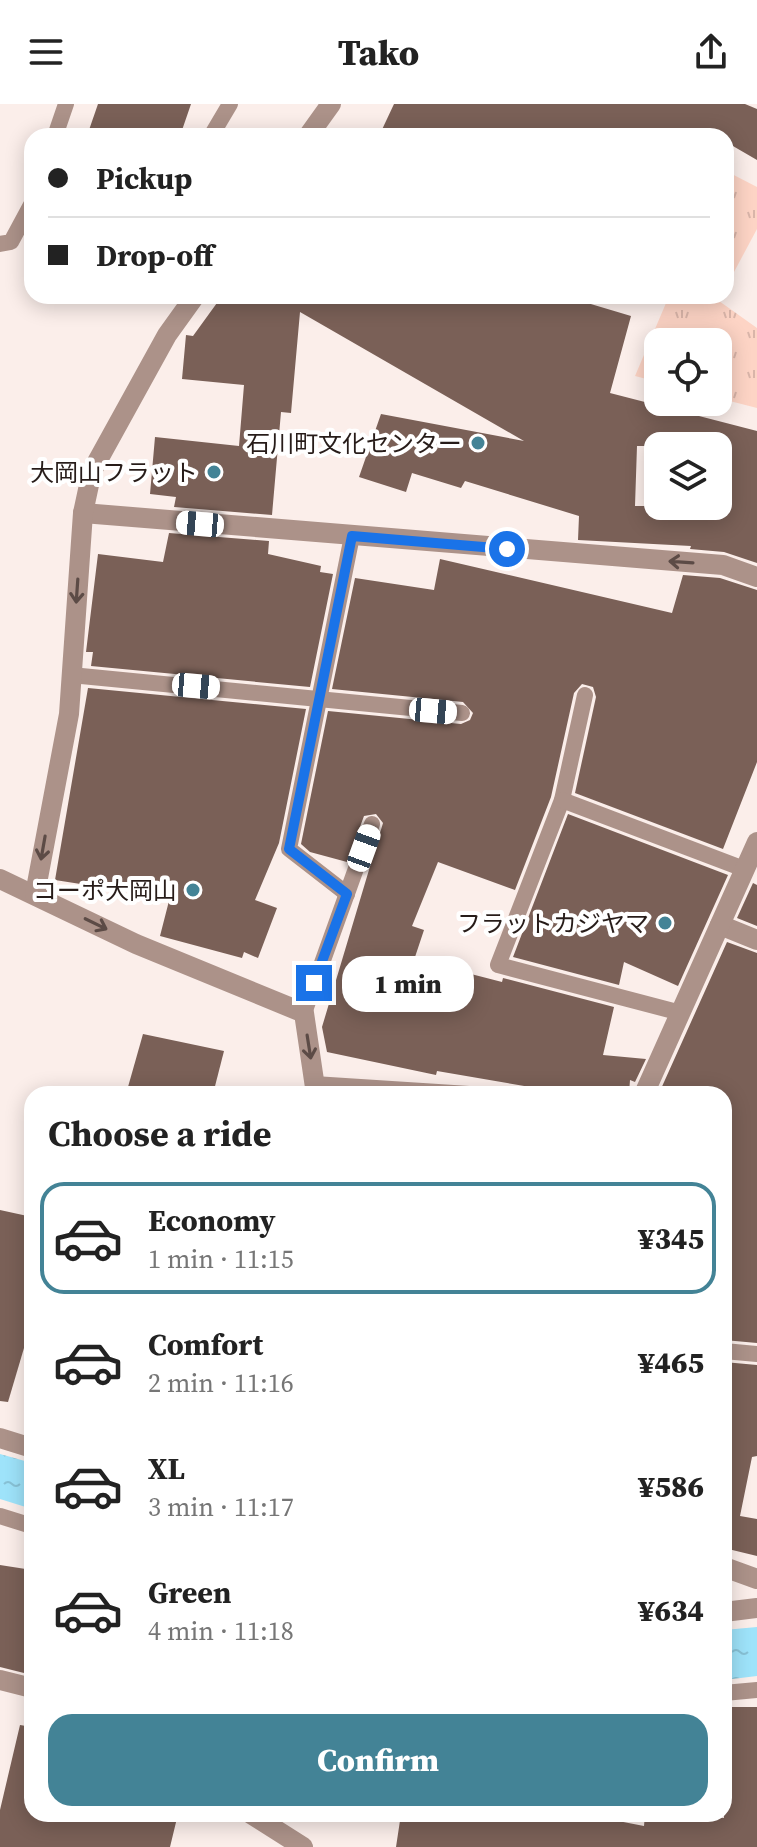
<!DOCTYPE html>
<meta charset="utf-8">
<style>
body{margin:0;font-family:"Source Serif 4","Noto Sans JP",serif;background:#f6f6f6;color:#222;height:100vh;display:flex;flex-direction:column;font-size:30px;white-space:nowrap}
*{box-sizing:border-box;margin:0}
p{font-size:26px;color:#767676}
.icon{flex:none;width:44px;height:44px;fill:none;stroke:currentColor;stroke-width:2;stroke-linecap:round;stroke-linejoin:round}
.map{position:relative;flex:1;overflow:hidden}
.side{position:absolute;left:24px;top:982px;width:708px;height:736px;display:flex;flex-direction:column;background:#fff;border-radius:24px;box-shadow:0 4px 20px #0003}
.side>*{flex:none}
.banner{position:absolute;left:24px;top:24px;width:710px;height:176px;border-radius:24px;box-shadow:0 4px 20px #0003;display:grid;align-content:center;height:176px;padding:0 24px;background:#fff}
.tools{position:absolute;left:644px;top:224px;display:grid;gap:16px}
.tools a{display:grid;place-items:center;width:88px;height:88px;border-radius:16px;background:#fff;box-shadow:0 4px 20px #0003;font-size:40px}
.end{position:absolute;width:36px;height:36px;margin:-18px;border:10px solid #1a73e8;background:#fff;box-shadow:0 0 0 4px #fff}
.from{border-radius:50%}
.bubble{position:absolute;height:56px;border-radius:24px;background:#fff;box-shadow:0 4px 20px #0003;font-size:26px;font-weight:800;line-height:56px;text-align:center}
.car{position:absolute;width:24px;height:48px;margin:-24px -12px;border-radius:10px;box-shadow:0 0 6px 2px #0007;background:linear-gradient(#fff 24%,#345 0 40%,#fff 0 76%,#345 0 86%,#fff 0)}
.banner b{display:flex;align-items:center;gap:28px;height:76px;font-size:30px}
.banner b+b{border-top:2px solid #e0e0e0}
.banner i{width:20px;height:20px;background:#222}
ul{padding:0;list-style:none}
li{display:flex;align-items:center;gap:24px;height:112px;margin:0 16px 12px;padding:0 8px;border:4px solid transparent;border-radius:24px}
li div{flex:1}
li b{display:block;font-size:30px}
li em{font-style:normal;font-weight:800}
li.on{border-color:#438396}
li>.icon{width:72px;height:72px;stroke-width:1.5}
h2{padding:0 24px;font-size:36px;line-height:96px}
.cta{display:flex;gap:16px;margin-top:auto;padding:16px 24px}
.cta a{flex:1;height:92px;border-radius:24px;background:#438396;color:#fff;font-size:32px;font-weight:800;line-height:92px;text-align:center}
header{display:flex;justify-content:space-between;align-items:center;height:104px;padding:0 24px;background:#fff;font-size:36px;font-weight:800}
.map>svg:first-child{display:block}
.grass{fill:url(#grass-tufts)}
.water{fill:url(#water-ripples)}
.building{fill:#7a6057;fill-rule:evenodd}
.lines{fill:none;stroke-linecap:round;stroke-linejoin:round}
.service{stroke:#ac9289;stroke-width:16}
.minor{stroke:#ac9289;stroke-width:20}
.oneway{stroke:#5c4b46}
.route{stroke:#1a73e8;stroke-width:10}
.poi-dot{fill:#438396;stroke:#fff;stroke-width:3}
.labels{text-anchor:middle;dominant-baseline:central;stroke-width:8;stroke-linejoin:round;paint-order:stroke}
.poi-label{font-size:24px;fill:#271c19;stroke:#fff;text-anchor:end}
</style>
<header><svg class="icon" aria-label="menu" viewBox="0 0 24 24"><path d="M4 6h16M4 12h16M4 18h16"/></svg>Tako<svg class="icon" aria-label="share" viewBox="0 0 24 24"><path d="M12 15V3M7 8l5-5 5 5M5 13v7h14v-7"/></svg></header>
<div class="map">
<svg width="757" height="1743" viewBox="0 0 757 1743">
<defs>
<pattern id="grass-tufts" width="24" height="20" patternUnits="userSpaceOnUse" patternTransform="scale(2)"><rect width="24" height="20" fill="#fdd4c5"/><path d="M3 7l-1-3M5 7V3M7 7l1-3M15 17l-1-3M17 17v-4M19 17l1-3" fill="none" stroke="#d9b5a9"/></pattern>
<pattern id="water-ripples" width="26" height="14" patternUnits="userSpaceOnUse" patternTransform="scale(2)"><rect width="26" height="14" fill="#9ee3fa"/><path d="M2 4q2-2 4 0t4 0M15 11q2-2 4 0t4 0" fill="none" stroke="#88c2d6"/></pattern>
</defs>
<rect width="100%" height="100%" fill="#fbeeea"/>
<g class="grass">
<path d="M726 67 757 83V125L726 183Z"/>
<path d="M669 192H721L719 197 757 224V304L718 294V238H658V278L635 272Z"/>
</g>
<g class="water">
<path d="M0 1350 32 1359V1405L0 1395Z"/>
<path d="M757 1523V1572L724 1576V1526Z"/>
</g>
<g class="building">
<path d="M98 0H191L180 32H108L89 26Z"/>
<path d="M394 0H745L757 5V56L726 38V32H379Z"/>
<path d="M222 192H564L631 212 610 289 757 327V459L724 448 690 445 691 442 578 436 579 412 465 377 461 384 412 369 406 388 359 373 381 310 524 337 300 208 291 309 281 308 272 411 174 403 176 393 150 390 155 333 239 342 244 281 182 275 186 231 193 232ZM637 342H718V402H635Z"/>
<path d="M169 429 269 437 268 450 321 462 320 468 333 470 310 583 91 562 93 548H86L98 450 163 458Z"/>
<path d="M440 455 672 509 683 471 720 474 757 486V658L723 745 575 689 596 593 593 583 582 580 574 589 551 693 515 786 438 758 412 822 424 826 413 859 470 874 471 870 502 878 503 874 614 903 603 951 646 955 635 978 630 976 629 990 536 984 437 967 436 971 327 948 322 923 383 719 376 710 364 712 347 758 310 748 301 740 328 607 461 620 470 616 473 609 463 598 332 585 355 474 434 486Z"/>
<path d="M88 584 306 605 279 739 255 796 277 804 258 854 244 848 242 854 160 832 170 793 88 777 87 781 55 776Z"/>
<path d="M568 710 728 771 678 882 624 858 619 881 513 853Z"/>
<path d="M753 779 757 781V822L737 814Z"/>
<path d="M727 838 757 849V1239L724 1236V990L660 987Z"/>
<path d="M143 930 224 947 213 990H126Z"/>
<path d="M0 1106 32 1113V1217L8 1298 0 1297Z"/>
<path d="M724 1258 757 1261V1352L752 1353 740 1412 757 1415V1452L724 1444Z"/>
<path d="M0 1461 32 1466V1571L0 1563Z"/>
<path d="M724 1603H757V1743H396L401 1710H582L644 1722 645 1710 724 1714Z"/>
<path d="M20 1621 32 1623V1710H178L170 1743H0V1706Z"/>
</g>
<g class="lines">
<g class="service">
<path d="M55 32 66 0"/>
<path d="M211 32 230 0"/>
<path d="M0 140 11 138 32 99"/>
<path d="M71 571 462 609"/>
<path d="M585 591 562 696 498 861 681 909"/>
<path d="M562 696 744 765"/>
<path d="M347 790 289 745 352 432"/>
<path d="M304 909 372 720"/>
<path d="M314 980 469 990"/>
<path d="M724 1247 757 1250"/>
<path d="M0 1412 32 1422"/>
<path d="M724 1589 757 1586"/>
</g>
<g class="minor">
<path d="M308 32 331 0"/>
<path d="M83 409 723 461 757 473"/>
<path d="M0 775 136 840 304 909 316 990"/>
<path d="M35 790 69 610 83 409 92 367 167 231 195 192"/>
<path d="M720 821 757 836"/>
<path d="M644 990 757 738"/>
<path d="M0 1334 32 1344"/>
<path d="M724 1463 757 1475"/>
<path d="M724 1508 757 1504"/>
<path d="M0 1576 32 1584"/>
<path d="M251 1710 303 1743"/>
</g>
</g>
<defs><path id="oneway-shaft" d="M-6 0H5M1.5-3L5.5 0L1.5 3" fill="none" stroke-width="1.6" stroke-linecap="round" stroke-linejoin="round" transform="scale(2)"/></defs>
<g class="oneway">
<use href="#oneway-shaft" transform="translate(681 458) rotate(-176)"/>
<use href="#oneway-shaft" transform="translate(77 487) rotate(94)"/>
<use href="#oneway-shaft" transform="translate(43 744) rotate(100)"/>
<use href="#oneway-shaft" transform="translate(96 820) rotate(26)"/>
<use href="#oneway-shaft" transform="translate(309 943) rotate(81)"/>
</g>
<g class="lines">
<path class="route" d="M314 879 347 790 289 745 352 432 507 445"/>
</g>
<g class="poi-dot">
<circle cx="478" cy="339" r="8"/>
<circle cx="214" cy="368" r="8"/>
<circle cx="193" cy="786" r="8"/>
<circle cx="665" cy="819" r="8"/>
</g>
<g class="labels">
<g class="poi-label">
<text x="462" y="339">石川町文化センター</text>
<text x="198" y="368">大岡山フラット</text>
<text x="177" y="786">コーポ大岡山</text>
<text x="649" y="819">フラットカジヤマ</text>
</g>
</g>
</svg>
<div class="tools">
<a><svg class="icon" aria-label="locate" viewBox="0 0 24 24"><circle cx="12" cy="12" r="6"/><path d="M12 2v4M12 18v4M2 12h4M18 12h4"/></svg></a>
<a><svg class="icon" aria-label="layers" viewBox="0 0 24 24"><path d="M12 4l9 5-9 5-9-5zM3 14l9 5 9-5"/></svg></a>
</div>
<i class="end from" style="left:507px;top:445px"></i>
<i class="end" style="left:314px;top:879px"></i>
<div class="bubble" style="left:342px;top:852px;width:132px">1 min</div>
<i class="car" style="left:200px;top:420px;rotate:275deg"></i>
<i class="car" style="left:196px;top:582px;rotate:95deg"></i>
<i class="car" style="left:433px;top:607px;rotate:95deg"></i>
<i class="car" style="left:364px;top:744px;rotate:20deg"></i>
<div class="banner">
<b><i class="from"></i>Pickup</b>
<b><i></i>Drop-off</b>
</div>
<section class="side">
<h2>Choose a ride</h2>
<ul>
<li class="on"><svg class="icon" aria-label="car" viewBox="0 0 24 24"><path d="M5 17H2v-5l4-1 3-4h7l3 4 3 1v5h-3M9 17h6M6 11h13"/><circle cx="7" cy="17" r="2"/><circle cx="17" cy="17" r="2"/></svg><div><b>Economy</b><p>1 min · 11:15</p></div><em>¥345</em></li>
<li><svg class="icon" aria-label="car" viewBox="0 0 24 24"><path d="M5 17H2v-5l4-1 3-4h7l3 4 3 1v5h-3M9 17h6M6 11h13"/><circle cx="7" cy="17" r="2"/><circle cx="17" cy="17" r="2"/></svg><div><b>Comfort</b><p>2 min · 11:16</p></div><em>¥465</em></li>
<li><svg class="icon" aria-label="car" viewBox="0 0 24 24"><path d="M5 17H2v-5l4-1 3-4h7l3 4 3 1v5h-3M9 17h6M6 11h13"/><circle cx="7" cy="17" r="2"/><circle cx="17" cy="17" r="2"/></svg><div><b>XL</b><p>3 min · 11:17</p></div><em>¥586</em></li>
<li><svg class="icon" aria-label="car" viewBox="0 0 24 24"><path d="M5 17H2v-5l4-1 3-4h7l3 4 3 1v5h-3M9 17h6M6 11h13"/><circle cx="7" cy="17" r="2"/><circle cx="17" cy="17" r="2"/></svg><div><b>Green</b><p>4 min · 11:18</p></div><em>¥634</em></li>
</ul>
<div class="cta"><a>Confirm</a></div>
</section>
</div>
